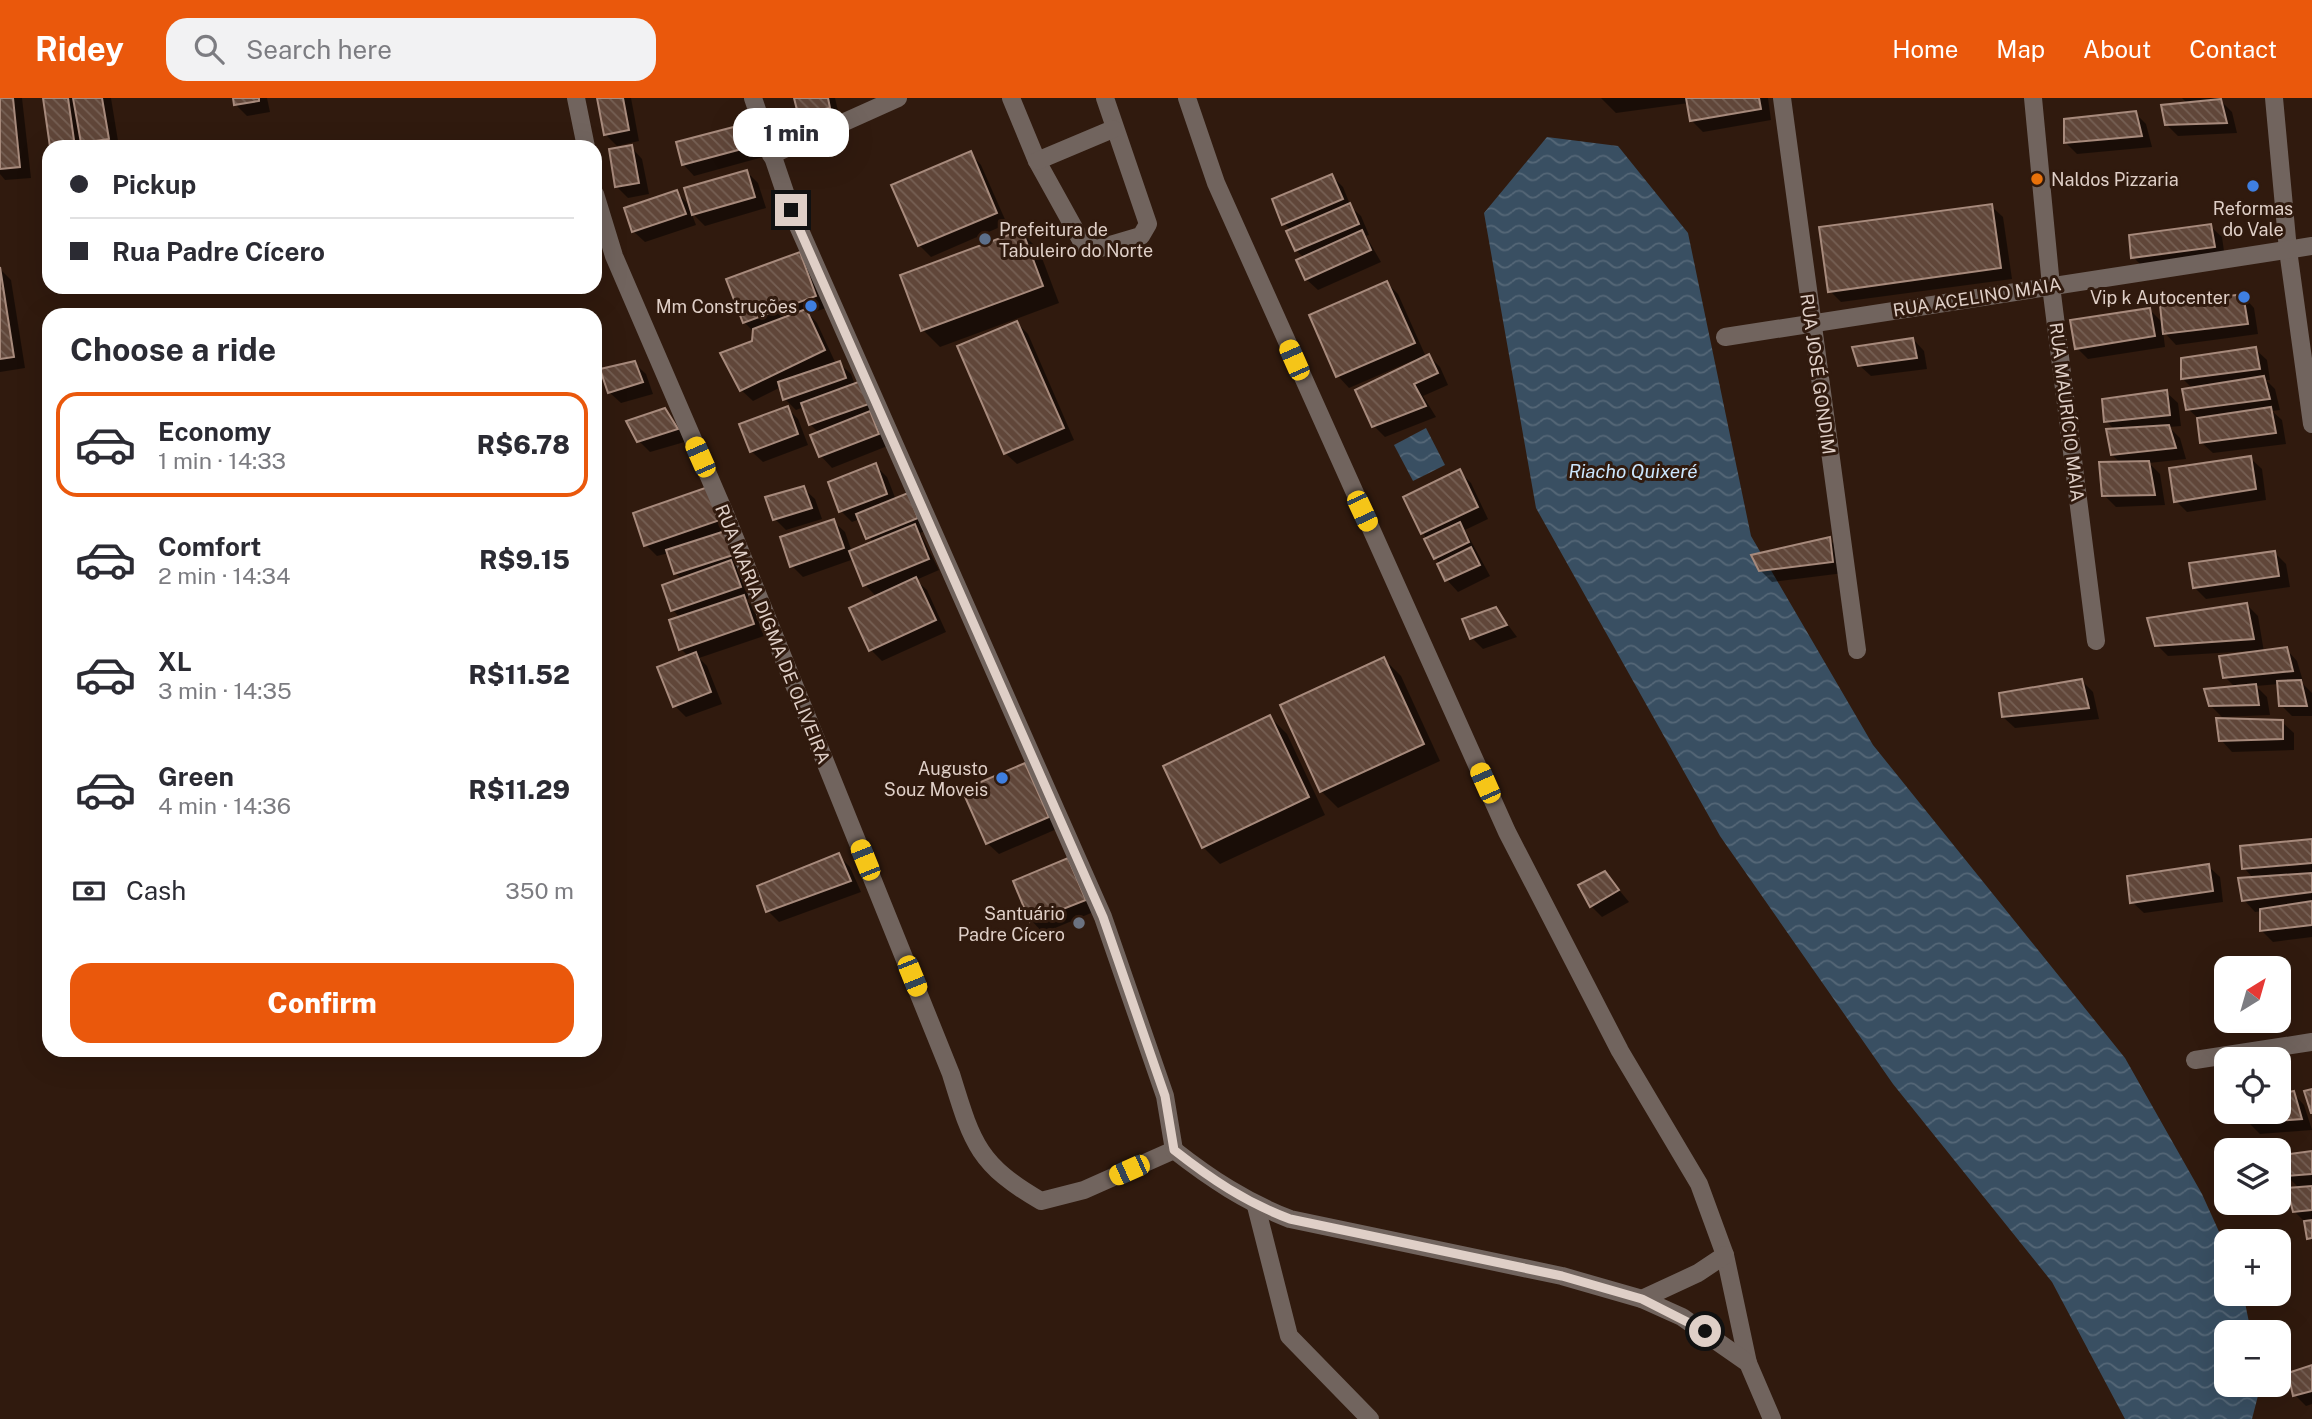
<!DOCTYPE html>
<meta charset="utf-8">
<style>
body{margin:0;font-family:"Public Sans",sans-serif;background:#f2f2f3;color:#2b2b33;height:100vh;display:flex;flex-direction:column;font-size:26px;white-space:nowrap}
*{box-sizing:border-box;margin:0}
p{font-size:23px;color:#7c7c81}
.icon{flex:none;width:38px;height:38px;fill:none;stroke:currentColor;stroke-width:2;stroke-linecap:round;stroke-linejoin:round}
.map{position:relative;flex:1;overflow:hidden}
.drawer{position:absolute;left:42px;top:210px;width:560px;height:749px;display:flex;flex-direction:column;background:#fff;border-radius:21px;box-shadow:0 7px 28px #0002}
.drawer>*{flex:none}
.top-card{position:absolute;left:42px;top:42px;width:560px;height:154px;border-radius:21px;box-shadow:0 7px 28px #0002;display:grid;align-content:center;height:154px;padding:0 28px;background:#fff}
.needle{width:46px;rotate:37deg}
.buttons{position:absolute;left:2214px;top:858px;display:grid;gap:14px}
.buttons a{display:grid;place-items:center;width:77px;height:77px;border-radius:14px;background:#fff;box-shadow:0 7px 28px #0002;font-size:35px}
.end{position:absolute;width:32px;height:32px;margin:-16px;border:9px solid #dfcfc7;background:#111;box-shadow:0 0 0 4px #111}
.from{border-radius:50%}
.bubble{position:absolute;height:49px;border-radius:21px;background:#fff;box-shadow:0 7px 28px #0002;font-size:23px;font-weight:800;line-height:49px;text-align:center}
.car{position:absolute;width:21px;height:42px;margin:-21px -10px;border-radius:9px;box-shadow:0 0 5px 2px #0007;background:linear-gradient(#f5c518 24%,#345 0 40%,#f5c518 0 76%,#345 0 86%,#f5c518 0)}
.top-card b{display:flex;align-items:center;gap:24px;height:66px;font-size:26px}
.top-card b+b{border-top:2px solid #e1e1e2}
.top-card i{width:18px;height:18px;background:#2b2b33}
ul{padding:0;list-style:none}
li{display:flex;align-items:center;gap:21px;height:105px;margin:0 14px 10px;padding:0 14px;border:4px solid transparent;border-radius:21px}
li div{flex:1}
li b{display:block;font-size:26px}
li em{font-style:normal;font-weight:800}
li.current{border-color:#ea580c}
li>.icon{width:63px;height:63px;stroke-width:1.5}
h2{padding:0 28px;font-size:32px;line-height:84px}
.pay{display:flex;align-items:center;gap:18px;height:77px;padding:0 28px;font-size:26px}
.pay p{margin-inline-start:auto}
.button{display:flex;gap:14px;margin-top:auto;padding:14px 28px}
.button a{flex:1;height:80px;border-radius:21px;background:#ea580c;color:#fff;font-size:28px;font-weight:800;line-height:80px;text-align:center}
header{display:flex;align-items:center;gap:42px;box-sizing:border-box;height:98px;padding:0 35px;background:#ea580c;color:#fff}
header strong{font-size:33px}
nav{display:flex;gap:38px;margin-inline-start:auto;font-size:24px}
.search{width:490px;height:63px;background:#f2f2f3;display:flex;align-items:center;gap:18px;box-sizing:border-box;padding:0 24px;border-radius:21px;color:#7c7c81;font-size:26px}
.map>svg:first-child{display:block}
.water{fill:url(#water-waves)}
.shadow{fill:#0007}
.building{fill:url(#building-back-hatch);stroke:#a78a7c;stroke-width:2}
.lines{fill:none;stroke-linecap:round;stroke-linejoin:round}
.minor{stroke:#71645e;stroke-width:18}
.route{stroke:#dfcfc7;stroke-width:9}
.food-dot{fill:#e8710a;stroke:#301a0e;stroke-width:2.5}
.shop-dot{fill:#3f7fe0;stroke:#301a0e;stroke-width:2.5}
.service-dot{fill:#5c6f8a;stroke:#301a0e;stroke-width:2.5}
.worship-dot{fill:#6b7280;stroke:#301a0e;stroke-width:2.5}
.labels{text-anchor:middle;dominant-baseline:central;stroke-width:6;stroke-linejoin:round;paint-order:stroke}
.poi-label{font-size:18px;fill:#dfcfc7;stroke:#301a0e;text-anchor:end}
.street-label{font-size:18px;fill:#dfcfc7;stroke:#301a0e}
.water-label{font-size:19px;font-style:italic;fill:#cbe6fe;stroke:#301a0e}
</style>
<header>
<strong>Ridey</strong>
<div class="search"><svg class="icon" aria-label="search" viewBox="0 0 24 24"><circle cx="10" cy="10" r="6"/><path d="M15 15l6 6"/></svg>Search here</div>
<nav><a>Home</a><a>Map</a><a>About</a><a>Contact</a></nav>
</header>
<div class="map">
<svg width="2312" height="1321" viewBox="0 0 2312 1321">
<defs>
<pattern id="water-waves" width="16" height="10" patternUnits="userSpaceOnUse" patternTransform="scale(1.75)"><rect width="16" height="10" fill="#394f62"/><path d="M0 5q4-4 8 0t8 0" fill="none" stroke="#556777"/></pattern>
<pattern id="building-back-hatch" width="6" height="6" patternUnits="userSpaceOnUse" patternTransform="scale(1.75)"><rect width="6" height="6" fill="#604639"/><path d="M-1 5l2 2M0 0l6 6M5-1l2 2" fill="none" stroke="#766054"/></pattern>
</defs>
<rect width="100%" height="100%" fill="#301a0e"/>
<g class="water">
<path d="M1547 39 1618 48 1688 135 1751 438 1873 647 2125 960 2202 1096 2226 1149V1195H2243L2251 1234H2226V1286H2261L2252 1321H2125L2052 1184 1893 986 1720 738 1536 410 1484 115Z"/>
<path d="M1426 330 1445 367 1413 383 1394 347Z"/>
</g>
<g class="shadow">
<path d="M0 0H22L31 80 5 82 0 76Z"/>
<path d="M45 0H111L119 49H87L84 46V49H52Z"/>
<path d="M234 0H267L270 14 247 18 235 6Z"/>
<path d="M599 0H631L639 43 617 48 606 37Z"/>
<path d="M796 0H835L840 21 811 26 800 15Z"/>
<path d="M1601 0H1768L1771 22 1703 34 1692 23 1689 5 1616 15Z"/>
<path d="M2182 0H2223H2218L2232 14 2237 35 2178 38 2166 26 2188 6Z"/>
<path d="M2135 15 2146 26 2152 49 2077 56 2066 45Z"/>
<path d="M745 28 756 39 763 59 694 78 683 66Z"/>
<path d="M631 49 642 61 649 96 628 100 617 89Z"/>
<path d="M970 55 981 67 1007 126 931 159 919 147Z"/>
<path d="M747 74 758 85 766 110 705 128 691 114 696 127 645 144 633 133 676 94 691 109Z"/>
<path d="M1332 78 1343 89 1351 109 1361 118 1369 137 1366 138 1381 164 1318 192 1306 181 1304 160 1296 152 1291 132 1284 126Z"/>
<path d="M1991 108 2003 119 2012 181 1841 204 1830 193Z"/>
<path d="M2210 128 2222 139 2225 160 2144 170 2133 159Z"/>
<path d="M1021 134 1039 152 1059 205 940 249 923 232Z"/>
<path d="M800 156 811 167 826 210 809 216 817 225 836 266 839 265 851 276 855 287 860 285 890 347 832 370 821 358 812 338 819 335 810 326 804 309 796 312 785 301 781 289 753 303 741 292 754 245V234L744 224Z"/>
<path d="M0 171 11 182 25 270 0 274Z"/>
<path d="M1387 185 1398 196 1426 259 1429 258 1440 269 1448 287 1423 298 1436 319 1385 339 1374 328 1415 264 1414 262 1349 290 1338 278 1311 218Z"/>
<path d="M2243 198 2254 210 2258 236 2176 247 2163 233 2165 249 2088 261 2077 250 2150 212 2164 226Z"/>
<path d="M1017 225 1028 236 1074 342 1017 366 1005 355Z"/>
<path d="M1913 241 1924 253 1927 271 1871 278 1859 267Z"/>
<path d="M2255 251 2267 262 2270 282H2266L2275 291 2280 312 2272 313 2282 322 2286 346 2213 355 2201 344 2199 321 2188 311 2193 291 2183 281Z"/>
<path d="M634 265 646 276 653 296 621 305 609 294Z"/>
<path d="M2166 294 2178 305 2181 328 2169 329 2180 340 2186 361 2149 365 2160 376 2165 407 2116 409 2104 397 2121 365 2112 357 2115 332 2106 323Z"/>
<path d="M787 310 798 321 808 347 763 364 751 353Z"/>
<path d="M664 312 688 343 650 354 639 343Z"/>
<path d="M2250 360 2262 371 2266 402 2187 414 2176 403Z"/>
<path d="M875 367 887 379 896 402 908 398 928 432 920 435 939 472 916 482 927 492 946 534 882 563 871 552 877 499 865 487 854 461 803 479 792 468 833 423 845 434 852 454 873 445 860 421 852 424 841 413Z"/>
<path d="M1460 374 1471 385 1488 421 1465 432 1490 478 1458 494 1447 482 1405 399Z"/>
<path d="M803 390 815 401 822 421 786 432 775 421Z"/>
<path d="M708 391 743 468 737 470 751 500 746 502 754 510 764 538 699 560 707 568 722 606 686 619 675 608 689 559 681 551 680 520 673 512 664 488 682 482 676 475 669 455 657 458 646 447Z"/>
<path d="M1829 441 1841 453 1844 475 1772 484 1760 472Z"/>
<path d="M2275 455 2286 466 2290 489 2206 501 2195 490Z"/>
<path d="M2247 507 2258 518 2264 554 2286 551 2297 563 2303 583 2301 584 2312 595V618H2292L2281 607 2279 586 2256 588 2267 599 2270 617 2222 619 2210 607 2235 589 2225 579 2252 553 2168 558 2157 547Z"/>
<path d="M1496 511 1517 539 1483 551 1472 540Z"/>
<path d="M1384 561 1401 578 1440 663 1338 710 1321 693Z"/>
<path d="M2082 583 2093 594 2099 621 2015 630 2003 619Z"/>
<path d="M1270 619 1287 636 1325 717 1220 766 1203 749Z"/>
<path d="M2282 624 2294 635V652L2232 654 2221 642Z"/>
<path d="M1024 667 1036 678 1059 730 999 756 987 745Z"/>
<path d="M2312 742V839L2273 844 2262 833V813L2255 814 2244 802 2254 781 2244 770Z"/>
<path d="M838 757 850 769 861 794 779 824 768 813Z"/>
<path d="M2208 768 2220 779 2223 804 2144 815 2132 804Z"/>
<path d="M1079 773 1096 813 1043 835 1032 823 1015 784Z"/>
<path d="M1605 775 1629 804 1602 819 1591 808Z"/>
<path d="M2293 995 2304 1007 2312 1032 2260 1036 2248 1024 2278 1013Z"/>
<path d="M2312 1055V1143L2306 1125 2294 1113 2300 1091 2286 1077Z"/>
<path d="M2312 1269V1306L2306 1308 2295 1297Z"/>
</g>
<g class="building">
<path d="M0 0H13L20 69 0 71Z"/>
<path d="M43 0H68L75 49H50Z"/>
<path d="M73 0H102L109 41 81 45Z"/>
<path d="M233 0H259V3L234 7Z"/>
<path d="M597 0H623L629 32 604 37Z"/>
<path d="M794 0H828L830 10 798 16Z"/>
<path d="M1686 0H1759L1761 11 1690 23Z"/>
<path d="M2221 1 2227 25 2165 27 2161 7Z"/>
<path d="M2136 13 2142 38 2064 45V21Z"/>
<path d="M745 26 753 48 682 67 676 44Z"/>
<path d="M632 47 639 85 615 89 609 51Z"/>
<path d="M971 53 997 115 918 148 891 87Z"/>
<path d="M747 72 755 99 692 117 684 90Z"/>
<path d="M1332 76 1343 101 1282 127 1272 101Z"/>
<path d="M677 92 686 116 632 134 624 110Z"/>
<path d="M1350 105 1359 126 1295 153 1286 133Z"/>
<path d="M1992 106 2001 170 1828 194 1819 129Z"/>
<path d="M2211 126 2215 149 2131 160 2129 137Z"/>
<path d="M1022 132 1043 188 921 233 900 177Z"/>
<path d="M1362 132 1371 152 1305 182 1296 162Z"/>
<path d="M800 154 816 198 743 225 726 181Z"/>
<path d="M0 169 14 259 0 261Z"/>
<path d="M1387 183 1415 245 1336 279 1309 217Z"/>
<path d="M2243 196 2248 226 2163 236 2160 207Z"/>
<path d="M2150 210 2155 238 2075 251 2070 222Z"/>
<path d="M806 211 825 252 740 293 720 255 752 243 753 231Z"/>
<path d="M1017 223 1064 330 1004 356 957 248Z"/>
<path d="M1913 240 1917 260 1858 268 1852 249Z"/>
<path d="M2256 249 2260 271 2181 281V260Z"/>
<path d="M1429 256 1438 275 1414 286 1426 308 1372 329 1355 292Z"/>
<path d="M635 263 643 284 608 295 600 271Z"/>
<path d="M840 263 846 280 783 302 778 284Z"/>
<path d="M2264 278 2270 301 2186 312 2182 291Z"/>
<path d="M861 283 869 306 809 327 801 305Z"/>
<path d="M2167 292 2170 317 2104 324 2102 301Z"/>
<path d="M788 308 798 336 750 354 739 326Z"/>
<path d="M2271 309 2276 335 2200 345 2197 320Z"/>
<path d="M665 310 678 331 637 344 626 323Z"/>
<path d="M870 313 879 336 819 359 810 337Z"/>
<path d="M2169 327 2176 350 2111 357 2106 331Z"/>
<path d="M2251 358 2256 391 2174 404 2169 370Z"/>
<path d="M2149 363 2155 397 2102 398 2099 364Z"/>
<path d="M876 365 887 396 839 414 828 384Z"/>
<path d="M1460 371 1478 409 1421 436 1403 399Z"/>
<path d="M804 388 812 410 773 422 765 399Z"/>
<path d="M708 389 720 422 644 448 633 415Z"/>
<path d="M908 395 918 420 866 441 856 416Z"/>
<path d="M834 421 844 450 790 469 780 439Z"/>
<path d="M1460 424 1469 444 1434 461 1424 441Z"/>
<path d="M915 426 929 461 863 488 849 453Z"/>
<path d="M725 433 733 457 674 476 666 452Z"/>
<path d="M1830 439 1833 464 1759 473 1751 457Z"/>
<path d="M1471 449 1480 467 1445 483 1437 466Z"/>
<path d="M2275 453 2279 478 2193 490 2189 465Z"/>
<path d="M731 462 741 489 671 513 662 487Z"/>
<path d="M916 479 936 522 869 553 849 510Z"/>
<path d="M744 497 754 526 679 552 669 522Z"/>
<path d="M2247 505 2254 541 2155 548 2147 520Z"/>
<path d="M1496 509 1507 527 1470 541 1462 521Z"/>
<path d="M2287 549 2293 573 2223 580 2219 558Z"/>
<path d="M696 554 711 594 673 609 657 569Z"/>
<path d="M1384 559 1424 646 1320 694 1280 607Z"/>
<path d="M2082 581 2089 610 2002 619 1999 595Z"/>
<path d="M2301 582 2307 608H2279L2277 583Z"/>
<path d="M2256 586 2259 607 2209 608 2204 591Z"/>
<path d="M1270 617 1309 699 1202 750 1163 668Z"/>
<path d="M2216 620 2283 622V641L2219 643Z"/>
<path d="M1025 665 1049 719 986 746 962 692Z"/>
<path d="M2312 741V765L2242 771 2240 748Z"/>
<path d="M839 755 851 783 766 814 757 788Z"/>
<path d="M1068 760 1086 802 1030 824 1013 783Z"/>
<path d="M2209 766 2213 793 2130 805 2127 778Z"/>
<path d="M1605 773 1619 792 1590 809 1578 787Z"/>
<path d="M2312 775V794L2242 803 2238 780Z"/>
<path d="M2312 803V827L2260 833V811Z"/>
<path d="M2312 991V1015H2311L2304 993Z"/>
<path d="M2294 993 2302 1021 2247 1025 2246 1013H2278V996Z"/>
<path d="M2312 1053V1076L2285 1078 2282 1057Z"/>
<path d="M2312 1088V1112L2293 1114 2287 1090Z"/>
<path d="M2312 1122V1140L2307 1141 2304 1123Z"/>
<path d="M2312 1267V1293L2293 1298 2288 1275Z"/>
</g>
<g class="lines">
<g class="minor">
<path d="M576 0 586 49"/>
<path d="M1011 0 1037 63 1083 146 1097 151 1141 138 1148 126 1105 0"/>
<path d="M1187 0 1216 85 1507 734 1620 953 1699 1086 1725 1157 1748 1265"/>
<path d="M1782 0 1857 552"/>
<path d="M2033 0 2051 188 2096 543"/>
<path d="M2274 0 2288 152 2312 326"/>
<path d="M771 57 898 0"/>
<path d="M1037 63 1113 31"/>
<path d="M595 96 614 158 726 418 951 976C972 1044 977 1066 1041 1103L1084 1092 1174 1052 1165 998 1103 819 791 112 753 0"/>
<path d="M1725 239 2312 148"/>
<path d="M2195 962 2312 944"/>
<path d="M1174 1052C1211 1081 1246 1104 1290 1121L1562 1178 1642 1201 1682 1219 1748 1265 1772 1321"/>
<path d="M1256 1108 1289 1238 1370 1321"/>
<path d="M1642 1201 1698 1175 1725 1157"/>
</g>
</g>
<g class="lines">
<path class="route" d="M791 112 1103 819 1165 998 1174 1052C1211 1081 1245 1104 1290 1121L1562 1178 1642 1201 1705 1233"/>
</g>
<circle class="food-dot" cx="2037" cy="81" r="7"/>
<g class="shop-dot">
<circle cx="2253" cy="88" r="7"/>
<circle cx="2244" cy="199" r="7"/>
<circle cx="811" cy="208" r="7"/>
<circle cx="1002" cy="680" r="7"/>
</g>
<circle class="service-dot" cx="985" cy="141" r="7"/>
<circle class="worship-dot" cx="1079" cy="825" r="7"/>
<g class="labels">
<g class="poi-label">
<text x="2051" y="81" text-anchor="start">Naldos Pizzaria</text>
<text x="2253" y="110" text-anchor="middle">Reformas<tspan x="2253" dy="21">do Vale</tspan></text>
<text x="999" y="131" text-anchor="start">Prefeitura de<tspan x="999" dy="21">Tabuleiro do Norte</tspan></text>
<text x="2230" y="199">Vip k Autocenter</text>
<text x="797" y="208">Mm Construções</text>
<text x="988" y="670">Augusto<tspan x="988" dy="21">Souz Moveis</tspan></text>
<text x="1065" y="815">Santuário<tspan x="1065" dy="21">Padre Cícero</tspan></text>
</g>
<g class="street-label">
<text transform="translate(1977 199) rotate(-9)">RUA ACELINO MAIA</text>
<text transform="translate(1818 276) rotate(82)">RUA JOSÉ GONDIM</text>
<text transform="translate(2067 314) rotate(83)">RUA MAURÍCIO MAIA</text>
<text transform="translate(773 536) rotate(68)">RUA MARIA DIGMA DE OLIVEIRA</text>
</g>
<g class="water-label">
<text x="1633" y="373">Riacho Quixeré</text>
</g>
</g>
</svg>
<div class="buttons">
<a><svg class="needle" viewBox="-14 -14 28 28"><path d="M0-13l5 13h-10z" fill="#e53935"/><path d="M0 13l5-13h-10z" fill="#7c7c81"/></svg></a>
<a><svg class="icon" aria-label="locate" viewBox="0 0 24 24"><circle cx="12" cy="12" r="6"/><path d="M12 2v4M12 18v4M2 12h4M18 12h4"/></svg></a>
<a><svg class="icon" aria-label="layers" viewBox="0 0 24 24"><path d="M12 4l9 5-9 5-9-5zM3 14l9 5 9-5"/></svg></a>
<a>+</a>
<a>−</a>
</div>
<i class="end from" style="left:1705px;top:1233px"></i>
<i class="end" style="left:791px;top:112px"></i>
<div class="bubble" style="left:733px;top:10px;width:116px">1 min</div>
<i class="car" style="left:1294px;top:262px;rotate:336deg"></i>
<i class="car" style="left:700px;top:359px;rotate:336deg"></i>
<i class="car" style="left:1362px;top:413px;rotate:155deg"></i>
<i class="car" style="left:1485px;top:685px;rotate:336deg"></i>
<i class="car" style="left:865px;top:762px;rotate:338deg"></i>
<i class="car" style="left:912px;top:878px;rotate:158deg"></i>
<i class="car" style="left:1129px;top:1072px;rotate:246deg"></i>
<div class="top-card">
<b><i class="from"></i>Pickup</b>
<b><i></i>Rua Padre Cícero</b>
</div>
<section class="drawer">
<h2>Choose a ride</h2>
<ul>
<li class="current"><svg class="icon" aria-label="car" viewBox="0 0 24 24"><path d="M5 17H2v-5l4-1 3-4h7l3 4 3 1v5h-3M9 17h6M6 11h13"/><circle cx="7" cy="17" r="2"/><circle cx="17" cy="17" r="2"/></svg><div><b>Economy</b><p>1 min · 14:33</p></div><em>R$6.78</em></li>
<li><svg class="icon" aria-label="car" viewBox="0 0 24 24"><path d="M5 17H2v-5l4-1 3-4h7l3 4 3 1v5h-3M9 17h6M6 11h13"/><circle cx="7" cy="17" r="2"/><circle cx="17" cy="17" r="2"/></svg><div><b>Comfort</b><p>2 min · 14:34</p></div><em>R$9.15</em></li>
<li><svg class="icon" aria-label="car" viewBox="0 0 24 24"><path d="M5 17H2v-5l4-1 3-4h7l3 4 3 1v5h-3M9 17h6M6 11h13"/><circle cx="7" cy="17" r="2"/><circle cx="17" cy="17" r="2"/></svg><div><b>XL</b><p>3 min · 14:35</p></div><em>R$11.52</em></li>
<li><svg class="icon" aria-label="car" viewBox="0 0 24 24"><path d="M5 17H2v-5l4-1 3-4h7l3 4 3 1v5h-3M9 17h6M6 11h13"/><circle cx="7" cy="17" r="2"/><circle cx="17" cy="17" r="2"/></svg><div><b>Green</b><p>4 min · 14:36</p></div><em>R$11.29</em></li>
</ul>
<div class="pay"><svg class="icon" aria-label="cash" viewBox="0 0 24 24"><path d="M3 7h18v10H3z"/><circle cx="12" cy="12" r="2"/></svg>Cash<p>350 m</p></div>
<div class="button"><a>Confirm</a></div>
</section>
</div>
